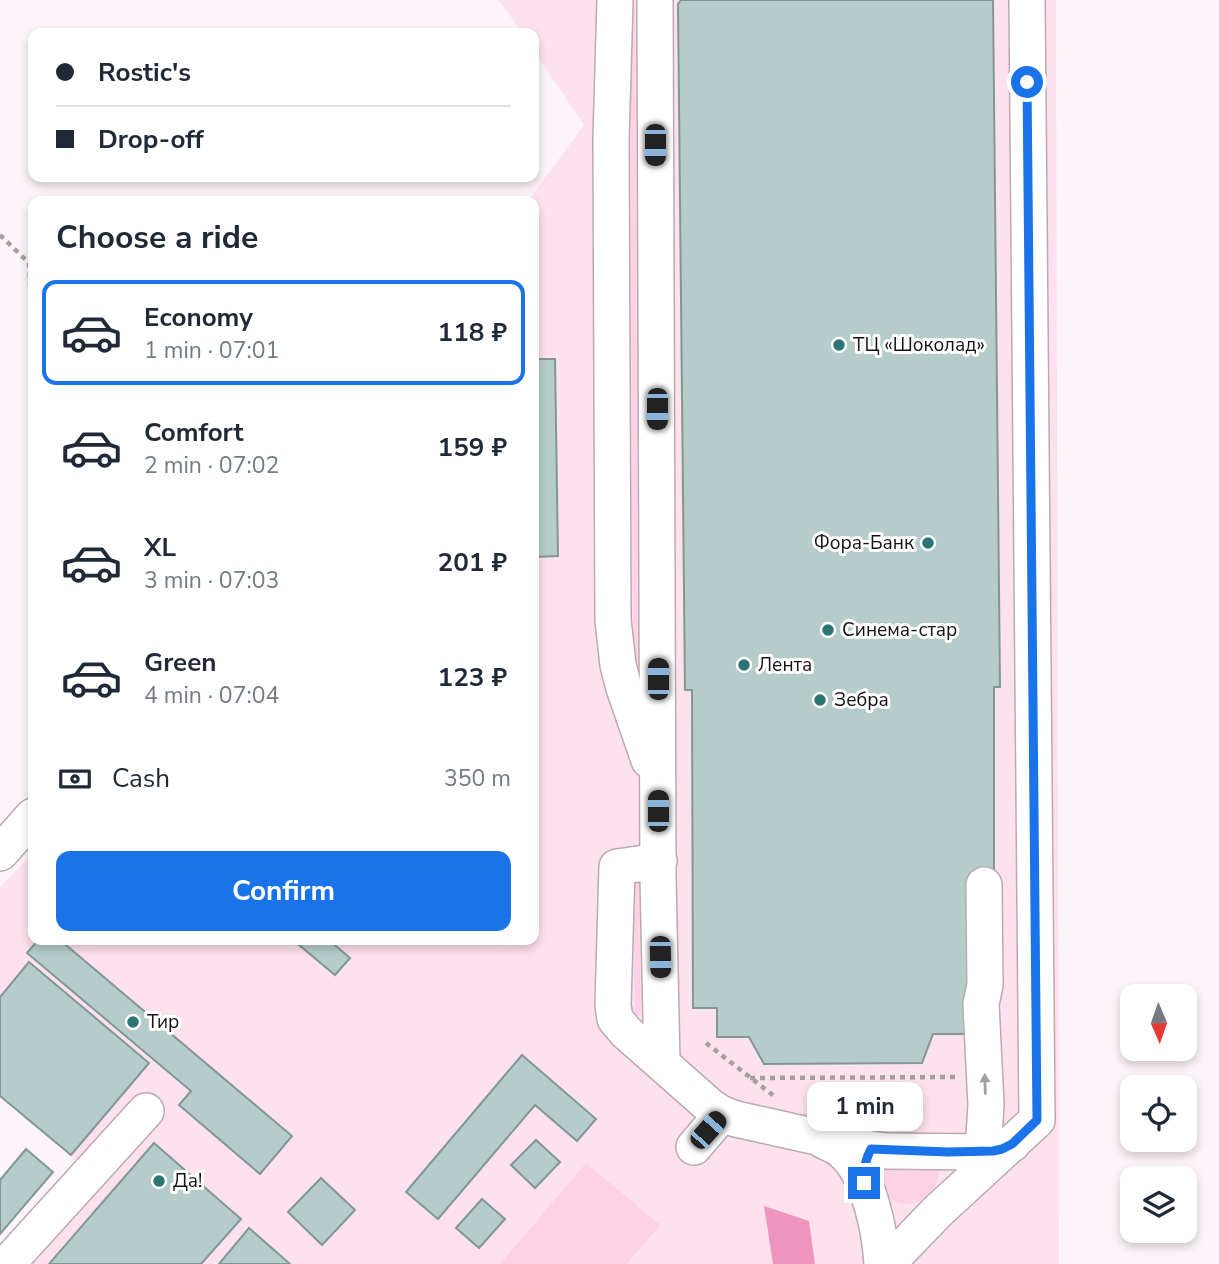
<!DOCTYPE html>
<meta charset="utf-8">
<style>
body{margin:0;font-family:"Nunito Sans",sans-serif;background:#f2f2f3;color:#1f2937;height:100vh;display:flex;flex-direction:column;font-size:26px;white-space:nowrap}
*{box-sizing:border-box;margin:0}
p{font-size:23px;color:#747a83}
.icon{flex:none;width:38px;height:38px;fill:none;stroke:currentColor;stroke-width:2;stroke-linecap:round;stroke-linejoin:round}
.map{position:relative;flex:1;overflow:hidden}
.panel{position:absolute;left:28px;top:196px;width:511px;height:749px;display:flex;flex-direction:column;background:#fff;border-radius:14px;box-shadow:0 4px 10px #0003}
.panel>*{flex:none}
.top-card{position:absolute;left:28px;top:28px;width:511px;height:154px;border-radius:14px;box-shadow:0 4px 10px #0003;display:grid;align-content:center;height:154px;padding:0 28px;background:#fff}
.needle{width:46px;rotate:178deg}
.fabs{position:absolute;left:1120px;top:984px;display:grid;gap:14px}
.fabs a{display:grid;place-items:center;width:77px;height:77px;border-radius:14px;background:#fff;box-shadow:0 4px 10px #0003;font-size:35px}
.end{position:absolute;width:32px;height:32px;margin:-16px;border:9px solid #1a73e8;background:#fff;box-shadow:0 0 0 4px #fff}
.from{border-radius:50%}
.bubble{position:absolute;height:49px;border-radius:14px;background:#fff;box-shadow:0 4px 10px #0003;font-size:23px;font-weight:700;line-height:49px;text-align:center}
.car{position:absolute;width:21px;height:42px;margin:-21px -10px;border-radius:9px;box-shadow:0 0 5px 2px #0007;background:linear-gradient(#222 24%,#8ab4d8 0 40%,#222 0 76%,#8ab4d8 0 86%,#222 0)}
.top-card b{display:flex;align-items:center;gap:24px;height:66px;font-size:26px}
.top-card b+b{border-top:2px solid #e0e1e3}
.top-card i{width:18px;height:18px;background:#1f2937}
ul{padding:0;list-style:none}
li{display:flex;align-items:center;gap:21px;height:105px;margin:0 14px 10px;padding:0 14px;border:4px solid transparent;border-radius:14px}
li div{flex:1}
li b{display:block;font-size:26px}
li em{font-style:normal;font-weight:700}
li.active{border-color:#1a73e8}
li>.icon{width:63px;height:63px;stroke-width:1.5}
h2{padding:0 28px;font-size:32px;line-height:84px}
.pay{display:flex;align-items:center;gap:18px;height:77px;padding:0 28px;font-size:26px}
.pay p{margin-inline-start:auto}
.primary-button{display:flex;gap:14px;margin-top:auto;padding:14px 28px}
.primary-button a{flex:1;height:80px;border-radius:14px;background:#1a73e8;color:#fff;font-size:28px;font-weight:700;line-height:80px;text-align:center}
.map>svg:first-child{display:block}
.built{fill:#fde1ed}
.green{fill:#fed1e5}
.forest{fill:#ef94bf}
.building{fill:#b5cccb;stroke:#819795;stroke-width:2}
.lines{fill:none;stroke-linecap:round;stroke-linejoin:round}
.minor-casing{stroke:#bca9b1;stroke-width:38}
.path{stroke:#a59ea1;stroke-width:4.5;stroke-dasharray:5 5;stroke-linecap:butt}
.minor{stroke:#fff;stroke-width:35}
.oneway{fill:#a29fa1}
.route{stroke:#1a73e8;stroke-width:9}
.poi-dot{fill:#2c7573;stroke:#fff;stroke-width:2.5}
.labels{text-anchor:middle;dominant-baseline:central;stroke-width:6;stroke-linejoin:round;paint-order:stroke}
.poi-label{font-size:19px;fill:#161013;stroke:#fff;text-anchor:start}
</style>
<div class="map">
<svg width="1219" height="1264" viewBox="0 0 1219 1264">
<rect width="100%" height="100%" fill="#fcf4f8"/>
<path class="built" d="M496 0H1056L1059 1264H815L809 1221 764 1207 773 1264H18L95 1179 70 1155 0 1096V887L33 854V940H534V201H528L584 125 534 51V33H522L501 3Z"/>
<g class="green">
<path d="M630 0H635L638 686H633Z"/>
<path d="M633 877H639L641 1016H635Z"/>
<path d="M586 1163 660 1225 627 1264H500Z"/>
<path d="M879 1166 938 1167C944 1198 901 1217 886 1193 884 1190 883 1186 881 1182 879 1176 878 1173 879 1166Z"/>
</g>
<path class="forest" d="M764 1206 809 1221 815 1264H773Z"/>
<g class="building">
<path d="M681 0H993L1000 687H994V1004L965 1034H933L922 1063 764 1064 749 1037H717V1008H693L692 690H685L678 4Z"/>
<path d="M534 359H555L558 556 534 557Z"/>
<path d="M38 940H60L292 1136 260 1174 179 1105 191 1091 27 953Z"/>
<path d="M293 940H329L350 958 335 975Z"/>
<path d="M29 962 149 1063 71 1155 0 1096V997Z"/>
<path d="M522 1055 596 1119 577 1141 535 1105 438 1219 406 1192Z"/>
<path d="M536 1140 560 1162 535 1188 511 1165Z"/>
<path d="M154 1143 241 1219 201 1264H49Z"/>
<path d="M26 1149 53 1172 0 1234V1180Z"/>
<path d="M321 1178 355 1210 322 1245 288 1212Z"/>
<path d="M482 1199 505 1219 479 1248 456 1228Z"/>
<path d="M249 1228 290 1264H219Z"/>
</g>
<g class="lines">
<defs>
<g id="minor">
<path d="M615 0 611 140 613 620 618 665 624 688 649 760"/>
<path d="M655 0 658 877 662 1063"/>
<path d="M0 853 33 816"/>
<path d="M659 861 617 867 613 1005 615 1019 626 1032 711 1107 722 1114 736 1119 871 1149 887 1151 983 1152 1002 1149 1012 1144"/>
<path d="M824 1141C831 1144 838 1147 843 1152 869 1174 880 1231 882 1264"/>
<path d="M694 1147 722 1114"/>
<path d="M983 1152 986 1105 981 1004 985 985 984 885"/>
<path d="M7 1264 146 1111"/>
<path d="M887 1264 937 1212 1037 1120 1027 0"/>
</g>
</defs>
<use href="#minor" class="minor-casing"/>
<g class="path">
<path d="M0 235 29 263 32 322"/>
<path d="M706 1043 774 1096"/>
<path d="M750 1078 958 1077"/>
</g>
<use href="#minor" class="minor"/>
</g>
<defs><path id="oneway-solid" d="M-6-.8H1V-3.2L6.5 0L1 3.2V.8H-6Z" transform="scale(1.75)"/></defs>
<use class="oneway" href="#oneway-solid" transform="translate(985 1084) rotate(-92)"/>
<g class="lines">
<path class="route" d="M864 1183C863 1170 865 1160 871 1149L948 1152 993 1151 1002 1149 1012 1144 1037 1120 1027 82"/>
</g>
<g class="poi-dot">
<circle cx="839" cy="345" r="7"/>
<circle cx="928" cy="543" r="7"/>
<circle cx="828" cy="630" r="7"/>
<circle cx="744" cy="665" r="7"/>
<circle cx="820" cy="700" r="7"/>
<circle cx="133" cy="1022" r="7"/>
<circle cx="159" cy="1181" r="7"/>
</g>
<g class="labels">
<g class="poi-label">
<text x="853" y="345">ТЦ «Шоколад»</text>
<text x="914" y="543" text-anchor="end">Фора-Банк</text>
<text x="842" y="630">Синема-стар</text>
<text x="758" y="665">Лента</text>
<text x="834" y="700">Зебра</text>
<text x="147" y="1022">Тир</text>
<text x="173" y="1181">Да!</text>
</g>
</g>
</svg>
<div class="fabs">
<a><svg class="needle" viewBox="-14 -14 28 28"><path d="M0-13l5 13h-10z" fill="#e53935"/><path d="M0 13l5-13h-10z" fill="#747a83"/></svg></a>
<a><svg class="icon" aria-label="locate" viewBox="0 0 24 24"><circle cx="12" cy="12" r="6"/><path d="M12 2v4M12 18v4M2 12h4M18 12h4"/></svg></a>
<a><svg class="icon" aria-label="layers" viewBox="0 0 24 24"><path d="M12 4l9 5-9 5-9-5zM3 14l9 5 9-5"/></svg></a>
</div>
<i class="end from" style="left:1027px;top:82px"></i>
<i class="end" style="left:864px;top:1183px"></i>
<div class="bubble" style="left:807px;top:1082px;width:116px">1 min</div>
<i class="car" style="left:655px;top:145px;rotate:180deg"></i>
<i class="car" style="left:657px;top:409px;rotate:180deg"></i>
<i class="car" style="left:658px;top:679px;rotate:0deg"></i>
<i class="car" style="left:658px;top:811px;rotate:0deg"></i>
<i class="car" style="left:660px;top:957px;rotate:179deg"></i>
<i class="car" style="left:708px;top:1130px;rotate:42deg"></i>
<div class="top-card">
<b><i class="from"></i>Rostic's</b>
<b><i></i>Drop-off</b>
</div>
<section class="panel">
<h2>Choose a ride</h2>
<ul>
<li class="active"><svg class="icon" aria-label="car" viewBox="0 0 24 24"><path d="M5 17H2v-5l4-1 3-4h7l3 4 3 1v5h-3M9 17h6M6 11h13"/><circle cx="7" cy="17" r="2"/><circle cx="17" cy="17" r="2"/></svg><div><b>Economy</b><p>1 min · 07:01</p></div><em>118 ₽</em></li>
<li><svg class="icon" aria-label="car" viewBox="0 0 24 24"><path d="M5 17H2v-5l4-1 3-4h7l3 4 3 1v5h-3M9 17h6M6 11h13"/><circle cx="7" cy="17" r="2"/><circle cx="17" cy="17" r="2"/></svg><div><b>Comfort</b><p>2 min · 07:02</p></div><em>159 ₽</em></li>
<li><svg class="icon" aria-label="car" viewBox="0 0 24 24"><path d="M5 17H2v-5l4-1 3-4h7l3 4 3 1v5h-3M9 17h6M6 11h13"/><circle cx="7" cy="17" r="2"/><circle cx="17" cy="17" r="2"/></svg><div><b>XL</b><p>3 min · 07:03</p></div><em>201 ₽</em></li>
<li><svg class="icon" aria-label="car" viewBox="0 0 24 24"><path d="M5 17H2v-5l4-1 3-4h7l3 4 3 1v5h-3M9 17h6M6 11h13"/><circle cx="7" cy="17" r="2"/><circle cx="17" cy="17" r="2"/></svg><div><b>Green</b><p>4 min · 07:04</p></div><em>123 ₽</em></li>
</ul>
<div class="pay"><svg class="icon" aria-label="cash" viewBox="0 0 24 24"><path d="M3 7h18v10H3z"/><circle cx="12" cy="12" r="2"/></svg>Cash<p>350 m</p></div>
<div class="primary-button"><a>Confirm</a></div>
</section>
</div>
